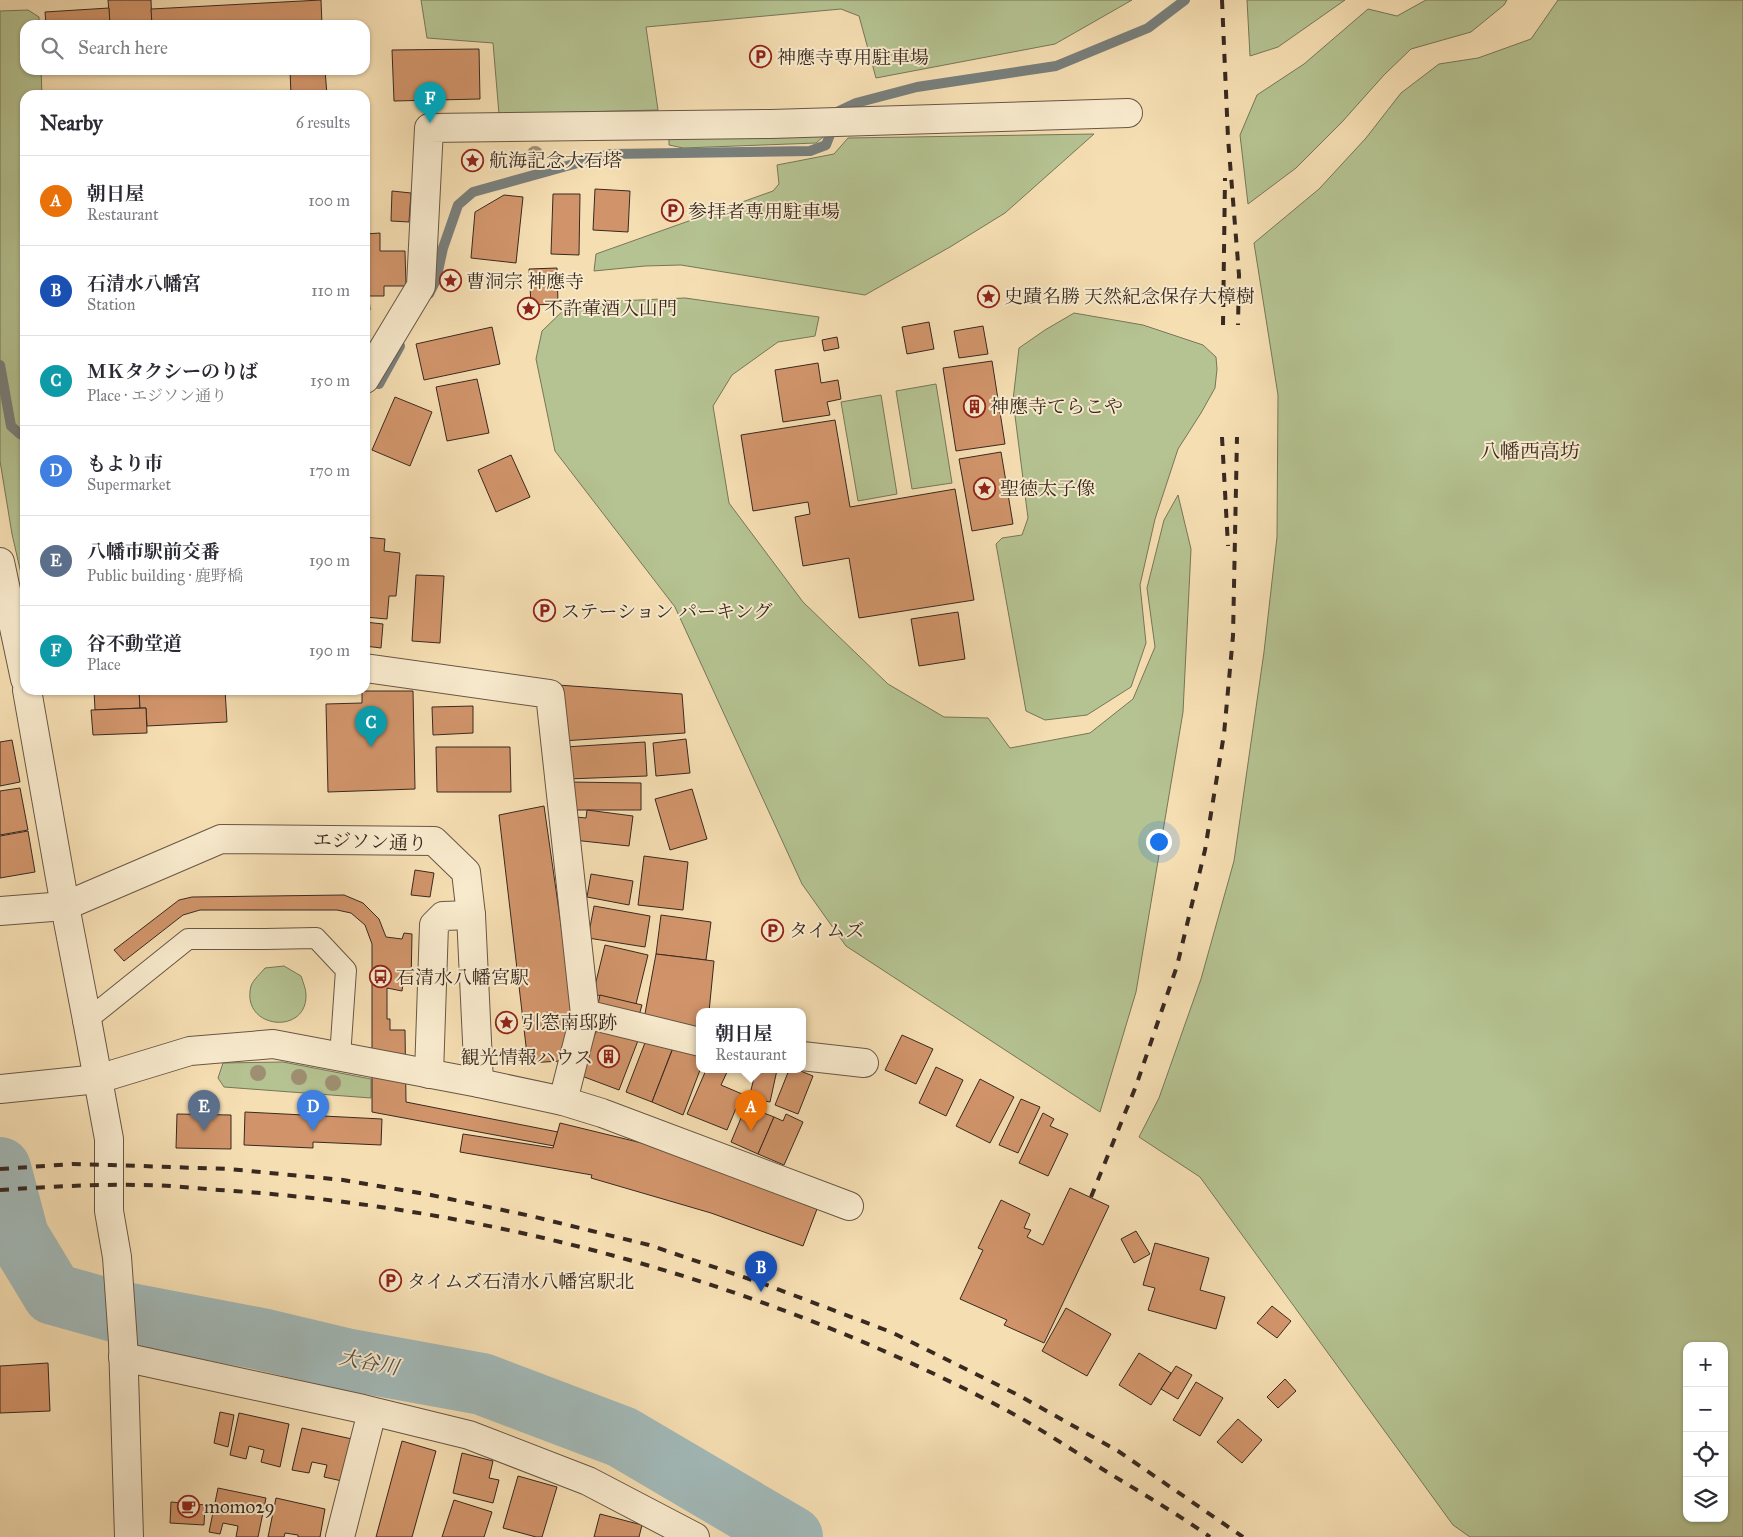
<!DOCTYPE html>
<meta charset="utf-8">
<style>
:root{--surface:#fff;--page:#f7f7f7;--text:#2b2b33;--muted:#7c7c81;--line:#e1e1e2;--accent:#8f2418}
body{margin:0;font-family:"IM FELL Great Primer","Noto Serif JP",serif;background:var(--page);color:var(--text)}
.controls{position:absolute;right:15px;bottom:15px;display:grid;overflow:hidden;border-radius:10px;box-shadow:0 1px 4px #0004}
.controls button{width:45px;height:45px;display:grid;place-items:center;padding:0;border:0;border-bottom:1px solid var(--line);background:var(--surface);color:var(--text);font:25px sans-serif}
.you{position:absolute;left:1158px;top:841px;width:18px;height:18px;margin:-12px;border:4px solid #fff;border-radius:50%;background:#1a73e8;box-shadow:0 0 0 8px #1a73e833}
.badge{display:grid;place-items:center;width:32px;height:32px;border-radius:50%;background:var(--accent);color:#fff;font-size:16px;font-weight:700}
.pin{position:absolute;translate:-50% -41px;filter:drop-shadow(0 1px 2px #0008)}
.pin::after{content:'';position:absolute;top:26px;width:18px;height:15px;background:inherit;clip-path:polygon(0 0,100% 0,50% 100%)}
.popup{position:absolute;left:696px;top:1008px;width:110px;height:65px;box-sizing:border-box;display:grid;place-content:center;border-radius:10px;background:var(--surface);filter:drop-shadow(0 1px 4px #0005);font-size:16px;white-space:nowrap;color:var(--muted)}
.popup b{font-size:19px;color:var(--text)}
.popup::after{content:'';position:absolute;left:50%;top:100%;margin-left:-10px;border:10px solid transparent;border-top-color:var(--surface)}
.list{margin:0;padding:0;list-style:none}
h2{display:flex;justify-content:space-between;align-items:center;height:65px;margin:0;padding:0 20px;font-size:21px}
h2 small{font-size:16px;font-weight:400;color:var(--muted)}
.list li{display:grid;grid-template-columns:32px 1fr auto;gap:15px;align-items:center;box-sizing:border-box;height:90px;padding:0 20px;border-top:1px solid var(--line)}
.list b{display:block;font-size:19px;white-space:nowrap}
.list p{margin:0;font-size:16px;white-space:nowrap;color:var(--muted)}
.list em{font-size:16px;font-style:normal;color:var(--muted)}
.icon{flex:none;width:28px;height:28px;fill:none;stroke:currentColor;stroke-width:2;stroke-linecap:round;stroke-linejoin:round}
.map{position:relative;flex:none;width:1743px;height:1537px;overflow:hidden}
.search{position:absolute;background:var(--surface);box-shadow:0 1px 4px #0004;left:20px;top:20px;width:350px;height:55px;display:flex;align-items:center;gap:12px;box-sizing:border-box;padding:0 18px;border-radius:15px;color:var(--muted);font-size:19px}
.panel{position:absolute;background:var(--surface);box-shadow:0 1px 4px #0004;left:20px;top:90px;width:350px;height:605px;border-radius:15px}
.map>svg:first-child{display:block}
.green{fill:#b5c291;stroke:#777659;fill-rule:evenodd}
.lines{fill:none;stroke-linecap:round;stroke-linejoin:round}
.stream{stroke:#787f7c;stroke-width:10}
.river{stroke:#a2b9b8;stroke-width:62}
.building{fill:#d1946a;stroke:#392921}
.service-casing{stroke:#685645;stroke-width:22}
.minor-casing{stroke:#685645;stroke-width:30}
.tertiary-casing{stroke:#685645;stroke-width:30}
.service{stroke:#f8eacd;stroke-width:20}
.minor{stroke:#f8eacd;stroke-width:28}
.tertiary{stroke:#f8eacd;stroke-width:28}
.rail{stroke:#392921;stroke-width:4;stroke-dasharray:9 9;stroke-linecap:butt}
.tree{fill:#9f8f72}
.labels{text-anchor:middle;stroke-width:4;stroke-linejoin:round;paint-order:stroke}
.poi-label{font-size:19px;fill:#392921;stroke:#f8eacd;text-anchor:start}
.street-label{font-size:19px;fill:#392921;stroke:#f8eacd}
.neighbourhood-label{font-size:20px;fill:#392921;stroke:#f8eacd}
.water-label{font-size:20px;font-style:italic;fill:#534d47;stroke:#f8eacd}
</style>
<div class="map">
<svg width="1743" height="1537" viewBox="0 0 1743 1537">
<rect width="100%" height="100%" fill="#f5deb2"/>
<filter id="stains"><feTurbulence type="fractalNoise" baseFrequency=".004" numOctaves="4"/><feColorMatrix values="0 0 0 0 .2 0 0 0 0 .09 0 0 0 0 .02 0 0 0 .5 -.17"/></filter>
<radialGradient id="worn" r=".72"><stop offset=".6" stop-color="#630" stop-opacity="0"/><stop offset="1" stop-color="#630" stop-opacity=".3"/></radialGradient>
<!-- green -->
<g class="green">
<polygon points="421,0 1132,0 1055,44 876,78 859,16 841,9 646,27 658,110 499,114 493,43 427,38"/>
<polygon points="1247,0 1345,0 1278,47 1250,56"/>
<polygon points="1426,0 1507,0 1504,5 1471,32 1411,49 1384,75 1342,122 1296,168 1248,204 1240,135 1257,95 1304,64 1368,9 1397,16"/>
<path d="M1558,0H1743V1537H1470L1453,1525L1200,1177L1139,1137L1159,1098L1201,979L1234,861L1264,652L1277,537L1278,395L1254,243L1319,189L1366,138L1401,93L1439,64L1478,58L1531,39ZM1687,1346H1724V1518H1687Z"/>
<polygon points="28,10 39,17 39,25 25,25 25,70 41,70 42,95 25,95 25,591 12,534 0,461 0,11"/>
<polygon points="823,129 823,137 816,143 683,148 669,145 669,136"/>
<polygon points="1094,134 1005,213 950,247 865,295 681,265 645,266 594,271 596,254 773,191 779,184 777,165 834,154 848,138"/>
<polygon points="685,298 819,317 815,336 778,342 732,375 713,406 729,503 803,602 888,684 944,717 988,718 1010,748 1090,733 1133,699 1155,647 1147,588 1164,520 1178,495 1191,549 1183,712 1136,992 1100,1112 846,946 802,884 675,607 555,451 536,359 542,331 571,303"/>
<polygon points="1074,313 1143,325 1203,345 1216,357 1217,369 1215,388 1201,413 1178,449 1155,519 1140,585 1146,643 1131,687 1087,715 1045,720 1026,711 996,544 1002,538 1022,535 1028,518 1013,400 1019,348 1045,330"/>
<polygon points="936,384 952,483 912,489 896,391"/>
<polygon points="881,395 897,494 858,501 841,402"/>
<path d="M284,966L301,976C303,982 306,989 306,995C307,1036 240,1029 251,986C253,980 261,973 265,968Z"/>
<polygon points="283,1062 371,1079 371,1098 224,1087 218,1078 223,1063"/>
</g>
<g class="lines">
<!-- stream -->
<g class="stream">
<polyline points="429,294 436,280 443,248 458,205 473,192 610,154 810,151 826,145 839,111 856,103 917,87 1056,66 1148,28 1185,0"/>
<polyline points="0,365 11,426 20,434 25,436"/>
<polyline points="379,384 400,346"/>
</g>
<!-- river -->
<polyline class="river" points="0,1168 18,1236 53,1294 114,1311 261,1339 345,1359 482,1384 622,1437 792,1537"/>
</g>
<!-- building -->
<g class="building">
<polygon points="108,0 151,0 152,25 110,25"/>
<polygon points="321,0 322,25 152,25 151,9"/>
<polygon points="109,8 110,25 46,25 45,12"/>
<polygon points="479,49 480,99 394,101 392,50"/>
<polygon points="290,70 325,70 327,95 291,95"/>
<polygon points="595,189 630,191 628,232 593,230"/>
<polygon points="392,191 411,193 409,222 391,221"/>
<polygon points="553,194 580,194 579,255 551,254"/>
<polygon points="504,195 523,197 516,263 471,258 475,212"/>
<polygon points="380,233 380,251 405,251 406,286 384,286 384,296 369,296 370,310 365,310 365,234"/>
<polygon points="557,268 558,304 531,305 529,269"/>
<polygon points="929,322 934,349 907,354 902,327"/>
<polygon points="983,326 988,354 959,358 954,331"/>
<polygon points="492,327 500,364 424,380 416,344"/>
<polygon points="837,337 839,348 824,351 822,340"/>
<polygon points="992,361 1005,444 956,451 943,368"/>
<polygon points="818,363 821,383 838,380 841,399 827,402 830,415 783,422 775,370"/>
<polygon points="477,379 489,433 447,441 436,387"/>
<polygon points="395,397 432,412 410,466 372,450"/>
<polygon points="835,420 850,507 955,489 974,600 859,618 849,558 803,566 795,517 810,514 808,502 753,511 741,435"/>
<polygon points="1001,452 1013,524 972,531 959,459"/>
<polygon points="511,455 530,497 496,512 478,470"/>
<polygon points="365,537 385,539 384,551 400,553 396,596 389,596 387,619 365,617"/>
<polygon points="416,575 444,576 440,643 412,641"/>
<polygon points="958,612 965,659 919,666 911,619"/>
<polygon points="365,622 383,624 381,648 365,646"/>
<polygon points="558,685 682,694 685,733 562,741"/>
<polygon points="94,690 139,690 140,708 95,710"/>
<polygon points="139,690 225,690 227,722 147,726 146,708 140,708"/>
<polygon points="362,691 413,691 415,789 328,792 326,704 362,703"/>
<polygon points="473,706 473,733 433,735 432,707"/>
<polygon points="146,708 147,733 93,735 91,710"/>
<polygon points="686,739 690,773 656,776 653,743"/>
<polygon points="12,740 20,782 0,786 0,742"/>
<polygon points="645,742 647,776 567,779 565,747"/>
<polygon points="436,747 510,747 511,792 437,792"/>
<polygon points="568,782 641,783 641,810 568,810"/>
<polygon points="20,788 28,830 0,835 0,791"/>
<polygon points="692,789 707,839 670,850 655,799"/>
<polygon points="544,806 573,1009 561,1061 528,1063 499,815"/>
<polygon points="587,810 633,816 629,846 573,840 576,817 586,818"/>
<polygon points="28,831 35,872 0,878 0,836"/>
<polygon points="644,856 688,862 683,910 638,905"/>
<polygon points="415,870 434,873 430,897 411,895"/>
<polygon points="591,874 633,881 629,905 587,897"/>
<polygon points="344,895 363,903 379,919 386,937 402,939 404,933 412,934 411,985 403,984 402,991 387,988 387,1019 390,1019 390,1030 405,1030 406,1102 558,1132 554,1146 372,1112 372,944 365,925 351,913 337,910 200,910 183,915 124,961 114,950 179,900 192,897"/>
<polygon points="594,906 650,916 645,947 588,938"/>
<polygon points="661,915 711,922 706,960 656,954"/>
<polygon points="605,945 648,955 636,1004 593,994"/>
<polygon points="656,954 714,961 709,1012 700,1012 700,1033 644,1019"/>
<polygon points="600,995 642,1005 638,1019 597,1009"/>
<polygon points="597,1029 639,1038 619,1090 579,1075"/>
<polygon points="648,1035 672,1050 652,1102 626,1092"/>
<polygon points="902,1035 933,1049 916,1084 885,1070"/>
<polygon points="675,1043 700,1053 700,1070 683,1115 652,1102"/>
<polygon points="936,1067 963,1080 946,1116 919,1103"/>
<polygon points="706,1070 728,1070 721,1085 742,1094 727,1130 687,1114"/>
<polygon points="756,1070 777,1070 770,1102 749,1098"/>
<polygon points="789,1070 798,1070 813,1076 798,1114 775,1105"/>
<polygon points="980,1079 1014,1097 990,1143 956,1126"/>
<polygon points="1021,1099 1040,1107 1018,1153 999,1145"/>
<polygon points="746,1106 774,1117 758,1154 731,1142"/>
<polygon points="245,1112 382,1119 381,1145 313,1142 313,1148 244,1145"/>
<polygon points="1043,1113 1054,1119 1050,1126 1068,1134 1048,1176 1019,1163"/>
<polygon points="177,1114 231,1115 231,1149 176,1148"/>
<polygon points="786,1114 803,1122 784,1165 758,1154 774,1117 783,1121"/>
<polygon points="560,1123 646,1144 817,1209 803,1246 711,1213 591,1178 592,1175 460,1152 463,1134 553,1148"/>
<polygon points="1070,1188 1109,1206 1044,1343 1004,1325 1007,1320 960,1299 983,1250 978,1248 1001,1200 1030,1214 1024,1228 1031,1230 1027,1237 1043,1245"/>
<polygon points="1136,1231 1150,1254 1134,1263 1121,1239"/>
<polygon points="1155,1243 1209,1258 1200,1290 1225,1297 1216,1329 1148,1310 1155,1288 1143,1285"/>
<polygon points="1272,1306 1291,1321 1277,1338 1257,1323"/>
<polygon points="1066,1308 1111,1334 1087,1376 1042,1351"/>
<polygon points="1139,1353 1171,1373 1151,1405 1119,1385"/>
<polygon points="48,1363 50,1411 0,1413 0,1366"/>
<polygon points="1176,1366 1192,1375 1178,1399 1161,1389"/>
<polygon points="1285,1379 1296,1391 1278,1408 1267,1397"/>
<polygon points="1196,1382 1223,1398 1200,1436 1173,1420"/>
<polygon points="220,1412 234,1415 228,1447 214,1443"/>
<polygon points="239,1413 289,1424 280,1467 261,1462 264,1450 249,1446 246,1459 230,1455"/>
<polygon points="1238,1419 1262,1440 1242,1463 1217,1442"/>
<polygon points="302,1428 352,1439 342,1481 324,1477 327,1465 312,1462 309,1473 292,1470"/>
<polygon points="402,1441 436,1451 412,1537 376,1537"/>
<polygon points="462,1453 493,1461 489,1478 499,1480 493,1503 453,1493"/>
<polygon points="518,1476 557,1487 542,1537 536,1537 503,1528"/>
<polygon points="218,1488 266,1498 258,1537 236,1537 238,1526 223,1523 220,1534 209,1532"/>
<polygon points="276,1498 325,1509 320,1537 298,1537 298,1535 285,1533 284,1537 268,1537"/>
<polygon points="454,1500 492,1512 484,1537 442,1537"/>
<polygon points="171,1502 205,1505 204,1525 170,1523"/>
<polygon points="600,1514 642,1525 639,1537 594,1537"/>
</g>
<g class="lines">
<defs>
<polyline id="service" points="87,1020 188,939 265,939 316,938 346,970 340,1057"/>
<g id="minor">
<polyline points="365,379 421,286 429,128 771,124 1128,113"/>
<polyline points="0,562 25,679"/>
<polyline points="365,668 550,694 585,1014 563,1101"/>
<polyline points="27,690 65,906 87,1020"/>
<polyline points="0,911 65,906"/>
<polyline points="585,1014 700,1042"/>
<polyline points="802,1056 864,1063"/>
<polyline points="429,1074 434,925 443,916 471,915"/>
<polyline points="98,1079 190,1051 273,1044 479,1083 563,1101 602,1113 849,1206"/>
<polyline points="123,1357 363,1409 469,1435 588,1481 695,1537"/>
<polyline points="340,1537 372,1412"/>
</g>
<g id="tertiary">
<polyline points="65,906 221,839 434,841 466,872 471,915 479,1083"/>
<polyline points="87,1020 109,1139 109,1211 117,1257 123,1342 129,1537"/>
<polyline points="0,1089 98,1079"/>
</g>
</defs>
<!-- service casing -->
<use href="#service" class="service-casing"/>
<!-- minor casing -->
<use href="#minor" class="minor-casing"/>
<!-- tertiary casing -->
<use href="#tertiary" class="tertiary-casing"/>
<!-- service -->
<use href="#service" class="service"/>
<!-- minor -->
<use href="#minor" class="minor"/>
<!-- tertiary -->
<use href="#tertiary" class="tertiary"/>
<!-- rail -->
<g class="rail">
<polyline points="1222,0 1228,138 1239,275 1238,325"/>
<polyline points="1223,325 1225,178"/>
<polyline points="1222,437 1228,546"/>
<polyline points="0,1169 73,1164 111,1165 229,1169 343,1180 431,1195 531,1216 649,1245 764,1284 891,1332 1020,1396 1118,1451 1243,1537"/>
<path d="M0,1190C47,1187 94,1184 142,1185C167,1185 193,1188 219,1190C491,1207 767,1283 1008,1411C1043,1430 1078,1454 1112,1475C1145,1495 1179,1515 1210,1537"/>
<polyline points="1091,1197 1136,1086 1177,966 1205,850 1224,734 1233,636 1237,437"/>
</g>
</g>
<!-- trees -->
<g class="tree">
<circle cx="535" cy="154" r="8"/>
<circle cx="258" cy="1073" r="8"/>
<circle cx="299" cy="1077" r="8"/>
<circle cx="333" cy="1083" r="8"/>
</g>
<!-- icons -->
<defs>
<symbol id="parking-ring" viewBox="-11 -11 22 22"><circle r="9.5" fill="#f8eacd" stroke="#8f2418" stroke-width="1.5"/><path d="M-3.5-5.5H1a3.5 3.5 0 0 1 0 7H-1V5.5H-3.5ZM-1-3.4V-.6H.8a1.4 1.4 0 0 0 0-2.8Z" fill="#8f2418"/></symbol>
<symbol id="sight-ring" viewBox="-11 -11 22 22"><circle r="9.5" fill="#f8eacd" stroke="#8f2418" stroke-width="1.5"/><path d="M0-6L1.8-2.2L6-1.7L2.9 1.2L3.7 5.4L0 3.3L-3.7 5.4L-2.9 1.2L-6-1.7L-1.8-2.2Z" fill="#8f2418"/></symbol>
<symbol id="building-ring" viewBox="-11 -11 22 22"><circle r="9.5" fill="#f8eacd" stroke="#8f2418" stroke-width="1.5"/><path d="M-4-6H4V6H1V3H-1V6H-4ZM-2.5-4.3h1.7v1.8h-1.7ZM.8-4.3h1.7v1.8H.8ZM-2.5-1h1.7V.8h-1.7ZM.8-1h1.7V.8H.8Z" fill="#8f2418"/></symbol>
<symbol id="bus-ring" viewBox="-11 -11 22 22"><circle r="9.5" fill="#f8eacd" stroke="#8f2418" stroke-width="1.5"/><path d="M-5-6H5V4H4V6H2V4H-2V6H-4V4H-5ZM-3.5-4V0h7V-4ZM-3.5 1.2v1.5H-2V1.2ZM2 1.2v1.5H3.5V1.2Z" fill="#8f2418"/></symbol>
<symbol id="cafe-ring" viewBox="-11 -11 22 22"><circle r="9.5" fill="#f8eacd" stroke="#8f2418" stroke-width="1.5"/><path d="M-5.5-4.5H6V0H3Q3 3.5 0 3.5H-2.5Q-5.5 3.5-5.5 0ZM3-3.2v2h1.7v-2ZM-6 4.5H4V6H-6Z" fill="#8f2418"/></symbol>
</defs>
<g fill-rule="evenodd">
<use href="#parking-ring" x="748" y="44" width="25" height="25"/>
<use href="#sight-ring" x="460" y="148" width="25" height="25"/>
<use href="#parking-ring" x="660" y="198" width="25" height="25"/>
<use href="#sight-ring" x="438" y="268" width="25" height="25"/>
<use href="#sight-ring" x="976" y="284" width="25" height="25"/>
<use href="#sight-ring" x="516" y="296" width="25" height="25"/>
<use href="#building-ring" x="962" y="394" width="25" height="25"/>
<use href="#sight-ring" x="972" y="476" width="25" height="25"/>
<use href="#parking-ring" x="532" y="598" width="25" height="25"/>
<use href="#parking-ring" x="760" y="918" width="25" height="25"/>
<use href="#bus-ring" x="368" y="964" width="25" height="25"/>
<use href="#sight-ring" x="494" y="1010" width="25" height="25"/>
<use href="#building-ring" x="596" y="1044" width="25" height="25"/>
<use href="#parking-ring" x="378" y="1268" width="25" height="25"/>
<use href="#cafe-ring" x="176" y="1494" width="25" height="25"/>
</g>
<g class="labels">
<!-- poi labels -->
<g class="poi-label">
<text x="777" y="64">神應寺専用駐車場</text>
<text x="489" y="167">航海記念大石塔</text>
<text x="688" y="218">参拝者専用駐車場</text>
<text x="466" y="288">曹洞宗 神應寺</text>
<text x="1004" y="303">史蹟名勝 天然紀念保存大樟樹</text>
<text x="544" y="315">不許葷酒入山門</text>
<text x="990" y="413">神應寺てらこや</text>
<text x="1000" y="495">聖徳太子像</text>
<text x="561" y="618">ステーション パーキング</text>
<text x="789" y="937">タイムズ</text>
<text x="396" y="984">石清水八幡宮駅</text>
<text x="522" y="1029">引窓南邸跡</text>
<text x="593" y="1064" text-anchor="end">観光情報ハウス</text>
<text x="407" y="1288">タイムズ石清水八幡宮駅北</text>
<text x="204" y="1513">momo29</text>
</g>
<!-- street labels -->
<g class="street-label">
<text transform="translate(370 841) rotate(2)" y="7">エジソン通り</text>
</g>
<!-- neighbourhood labels -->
<g class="neighbourhood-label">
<text x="1530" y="458">八幡西高坊</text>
</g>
<!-- water labels -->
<g class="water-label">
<text transform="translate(369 1362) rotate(11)" y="7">大谷川</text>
</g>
</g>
<rect width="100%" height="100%" filter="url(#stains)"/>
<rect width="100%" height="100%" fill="url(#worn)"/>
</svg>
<div class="controls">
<button>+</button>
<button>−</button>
<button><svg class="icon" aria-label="locate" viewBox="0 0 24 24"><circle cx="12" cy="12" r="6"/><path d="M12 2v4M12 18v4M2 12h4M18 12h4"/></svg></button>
<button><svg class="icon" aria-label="layers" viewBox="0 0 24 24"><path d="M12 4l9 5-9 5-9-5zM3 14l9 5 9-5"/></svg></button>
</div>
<div class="you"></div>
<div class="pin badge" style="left:751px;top:1131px;background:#e8710a">A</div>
<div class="popup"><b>朝日屋</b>Restaurant</div>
<div class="pin badge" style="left:761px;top:1292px;background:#1a4fb4">B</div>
<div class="pin badge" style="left:371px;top:747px;background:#0f9aa8">C</div>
<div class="pin badge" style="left:313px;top:1131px;background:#3f7fe0">D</div>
<div class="pin badge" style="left:204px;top:1131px;background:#5c6f8a">E</div>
<div class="pin badge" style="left:430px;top:123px;background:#0f9aa8">F</div>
<div class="search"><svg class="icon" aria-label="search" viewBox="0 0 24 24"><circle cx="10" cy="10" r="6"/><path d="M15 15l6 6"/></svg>Search here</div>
<section class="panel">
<h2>Nearby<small>6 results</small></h2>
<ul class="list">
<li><span class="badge" style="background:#e8710a">A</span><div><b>朝日屋</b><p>Restaurant</p></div><em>100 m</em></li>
<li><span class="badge" style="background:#1a4fb4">B</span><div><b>石清水八幡宮</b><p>Station</p></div><em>110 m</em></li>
<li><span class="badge" style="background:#0f9aa8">C</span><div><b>ＭＫタクシーのりば</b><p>Place · エジソン通り</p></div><em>150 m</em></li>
<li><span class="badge" style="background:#3f7fe0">D</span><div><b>もより市</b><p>Supermarket</p></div><em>170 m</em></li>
<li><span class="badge" style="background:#5c6f8a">E</span><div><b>八幡市駅前交番</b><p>Public building · 鹿野橋</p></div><em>190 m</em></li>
<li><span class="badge" style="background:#0f9aa8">F</span><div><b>谷不動堂道</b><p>Place</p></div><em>190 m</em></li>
</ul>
</section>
</div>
